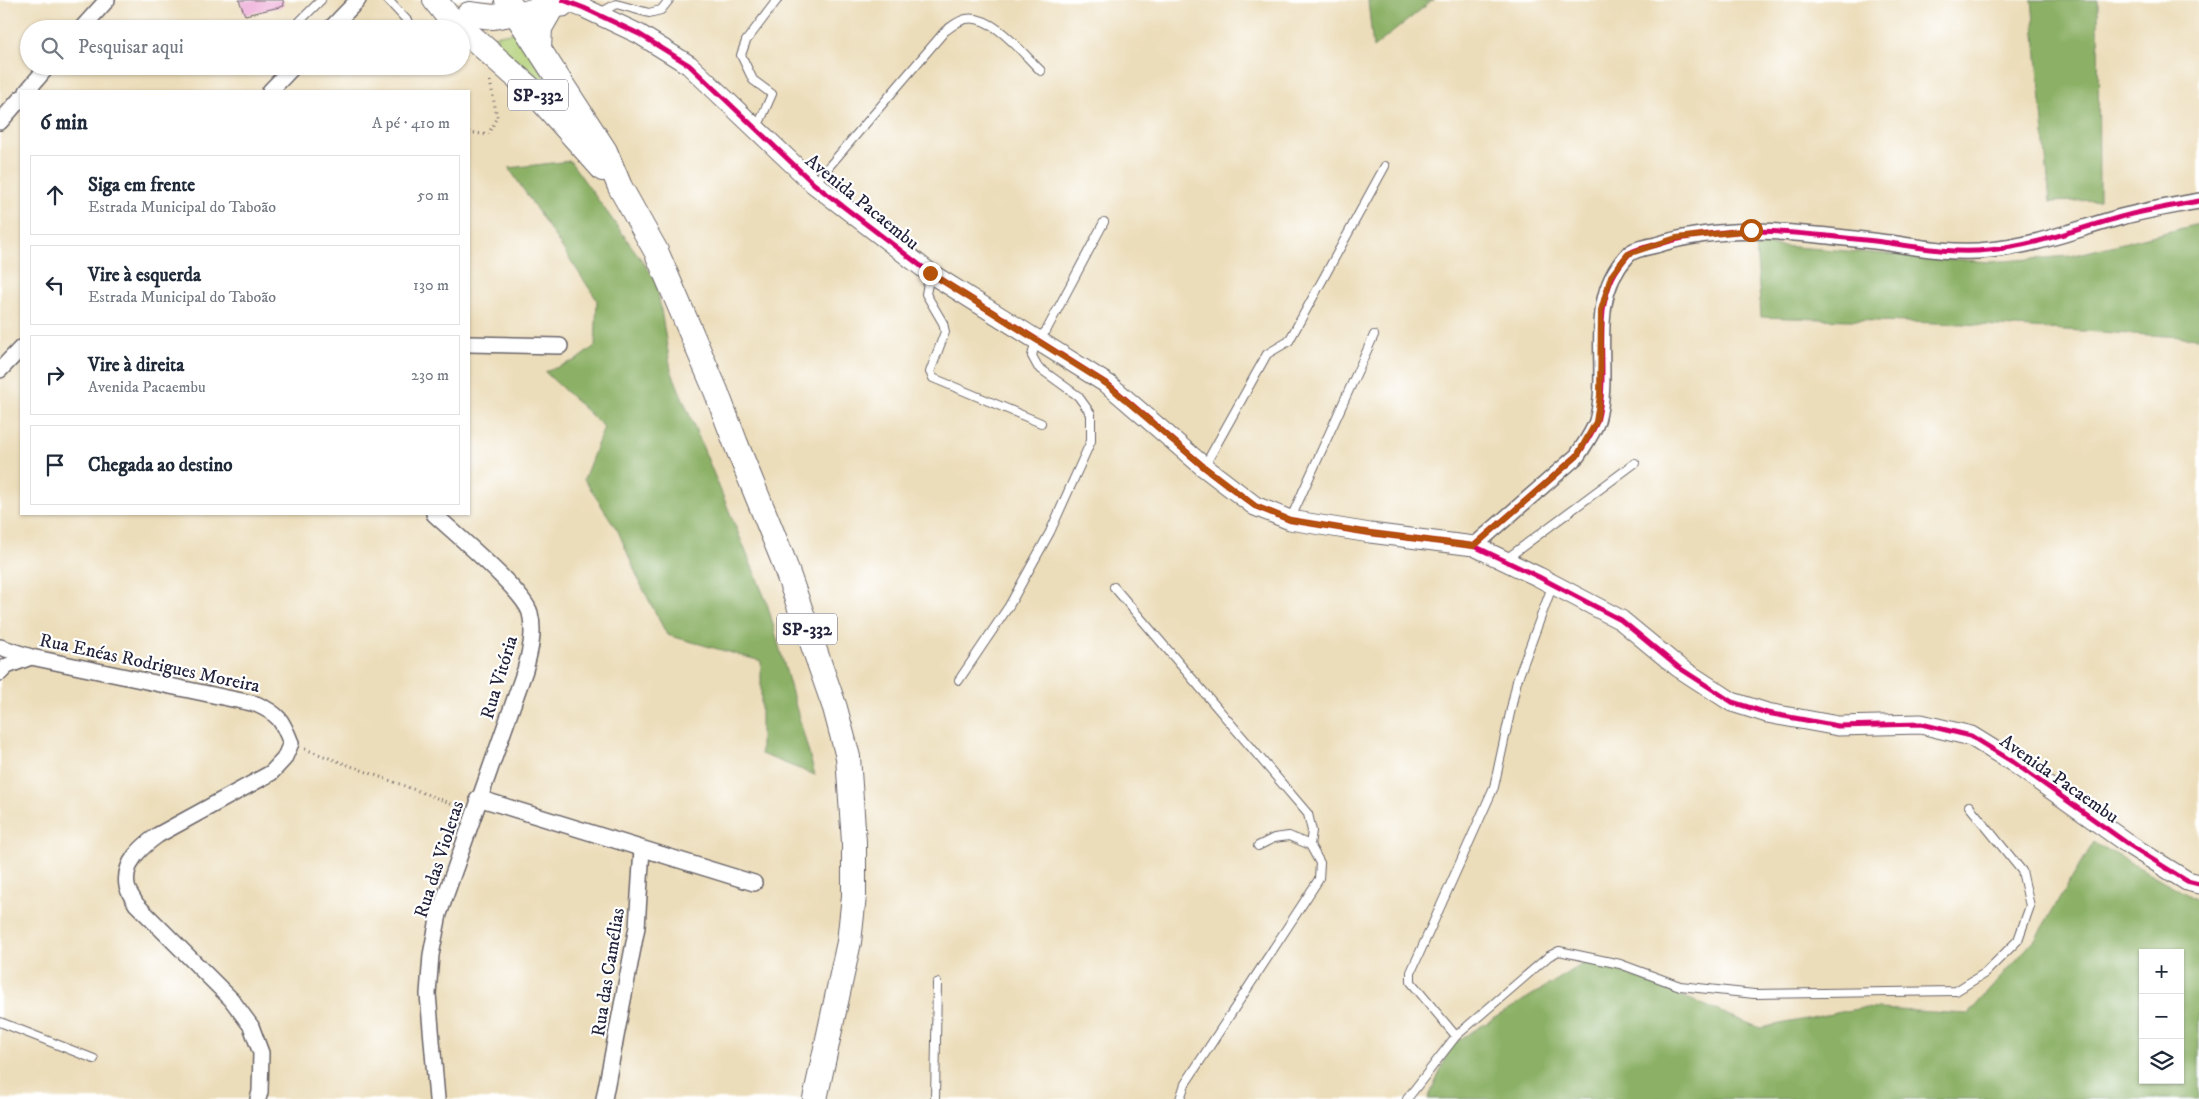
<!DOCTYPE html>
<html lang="pt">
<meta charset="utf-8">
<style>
:root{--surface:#fff;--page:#f6f6f7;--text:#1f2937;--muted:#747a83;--line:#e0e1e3}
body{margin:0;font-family:"IM FELL DW Pica",serif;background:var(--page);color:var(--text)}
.controls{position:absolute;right:15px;bottom:15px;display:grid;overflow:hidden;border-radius:0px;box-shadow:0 1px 4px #0004}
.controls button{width:45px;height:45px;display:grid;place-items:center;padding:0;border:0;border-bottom:1px solid var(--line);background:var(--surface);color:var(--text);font:25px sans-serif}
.stop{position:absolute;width:15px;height:15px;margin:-11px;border:4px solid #b45309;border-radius:50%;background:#fff}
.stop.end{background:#b45309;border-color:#fff;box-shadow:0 1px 5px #0008}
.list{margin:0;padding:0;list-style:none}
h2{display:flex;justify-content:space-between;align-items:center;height:65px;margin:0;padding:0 20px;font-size:21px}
h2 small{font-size:16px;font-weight:400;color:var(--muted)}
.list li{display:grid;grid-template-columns:32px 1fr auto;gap:15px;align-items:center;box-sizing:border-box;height:80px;margin:0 10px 10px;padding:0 10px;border:1px solid var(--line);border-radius:0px}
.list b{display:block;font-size:19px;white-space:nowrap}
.list p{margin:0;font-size:16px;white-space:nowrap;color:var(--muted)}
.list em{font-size:16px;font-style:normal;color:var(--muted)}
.icon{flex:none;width:28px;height:28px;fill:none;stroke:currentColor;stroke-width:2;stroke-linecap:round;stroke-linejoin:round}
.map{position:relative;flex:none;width:2199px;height:1099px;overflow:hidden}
.search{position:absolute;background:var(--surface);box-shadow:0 1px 4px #0004;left:20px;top:20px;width:450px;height:55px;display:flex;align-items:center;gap:12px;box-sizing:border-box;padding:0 18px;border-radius:28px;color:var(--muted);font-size:19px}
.panel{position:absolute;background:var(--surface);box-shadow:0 1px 4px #0004;left:20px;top:90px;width:450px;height:425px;border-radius:0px}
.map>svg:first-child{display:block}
.green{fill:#b0ce75;stroke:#697858}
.forest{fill:#8cb166;stroke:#576a50;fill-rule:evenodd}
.building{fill:#eba1d2}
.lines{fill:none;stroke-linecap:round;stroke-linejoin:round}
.service-casing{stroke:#696367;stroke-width:10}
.minor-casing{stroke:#696367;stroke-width:18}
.tertiary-casing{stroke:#696367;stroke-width:21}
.primary-casing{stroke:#696367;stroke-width:26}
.path{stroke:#696367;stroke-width:3;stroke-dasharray:1 4;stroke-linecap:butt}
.service{stroke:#fff;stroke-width:8}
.minor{stroke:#fff;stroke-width:15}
.tertiary{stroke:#fff;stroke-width:19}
.primary{stroke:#fff;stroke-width:24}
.cycleway-casing{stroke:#fff;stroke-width:8}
.cycleway{stroke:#d6006c;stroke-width:5}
.route{stroke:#b45309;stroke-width:6}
.labels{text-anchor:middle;stroke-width:4.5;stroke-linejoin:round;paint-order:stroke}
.shield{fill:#fff;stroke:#646476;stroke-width:1}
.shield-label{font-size:18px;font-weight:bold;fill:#22223b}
.street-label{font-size:19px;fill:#22223b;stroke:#fff}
</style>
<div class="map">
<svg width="2199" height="1099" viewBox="0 0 2199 1099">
<rect width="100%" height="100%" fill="#fff"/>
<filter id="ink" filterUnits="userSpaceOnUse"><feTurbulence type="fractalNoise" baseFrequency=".02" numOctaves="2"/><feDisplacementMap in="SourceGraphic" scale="10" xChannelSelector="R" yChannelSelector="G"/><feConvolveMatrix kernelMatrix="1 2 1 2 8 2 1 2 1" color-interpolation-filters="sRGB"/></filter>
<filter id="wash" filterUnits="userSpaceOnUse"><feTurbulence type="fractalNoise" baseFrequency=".0096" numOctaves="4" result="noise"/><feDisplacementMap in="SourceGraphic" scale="20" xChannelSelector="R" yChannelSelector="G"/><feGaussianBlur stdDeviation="1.12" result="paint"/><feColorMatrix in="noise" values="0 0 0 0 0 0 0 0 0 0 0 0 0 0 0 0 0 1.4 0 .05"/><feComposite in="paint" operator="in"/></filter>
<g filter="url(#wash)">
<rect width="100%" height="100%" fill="#ecddba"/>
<!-- green -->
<polygon class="green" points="517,32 567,112 487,37"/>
<!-- forest -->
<g class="forest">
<polygon points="1368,0 1433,0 1373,48"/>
<polygon points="2032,0 2098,0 2099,200 2050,202"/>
<polygon points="570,161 656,280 671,370 767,603 815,775 761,754 761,661 667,635 641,585 618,531 584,479 604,427 545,372 576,360 595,346 597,300 509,168"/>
<polygon points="2199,224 2199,338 1965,324 1761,317 1756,244 1990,262 2071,256"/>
<path d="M2094,842L2199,901V1099H1428L1452,1044L1591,959L1760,1028L1862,1008L1968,1014L2035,939ZM2143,953H2180V1080H2143Z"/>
</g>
<g id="blocks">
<!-- building -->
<polygon class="building" points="239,0 283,0 284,6 245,15"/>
</g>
</g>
<g filter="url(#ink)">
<use href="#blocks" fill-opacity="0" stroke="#696367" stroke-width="1"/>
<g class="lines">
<defs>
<g id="service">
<polyline points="388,0 415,29"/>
<polyline points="600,13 616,4 649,13 661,10 669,0"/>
<polyline points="292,29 321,0"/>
<polyline points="252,67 253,66"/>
<polyline points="755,127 761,119 772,94 753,80 741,55 746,41 777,0"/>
<path d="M814,184L945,31C951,27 959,20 966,19C993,14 1023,54 1041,71"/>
<polyline points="930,273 926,294 943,323 945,332 930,372 933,378 1041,423"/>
<polyline points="1204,467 1267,354 1289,341 1385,166"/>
<polyline points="1290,520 1374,335"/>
<polyline points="1506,559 1635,463"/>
<polyline points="1114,587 1308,814 1312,831 1310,845"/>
<polyline points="959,680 1009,606 1050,532 1091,441 1091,414 1078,396 1038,367 1032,356 1036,340 1046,331 1104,222"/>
<polyline points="0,1022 94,1059"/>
<polyline points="1456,1036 1411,982 1411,972 1494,787 1517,681 1553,584"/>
<polyline points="935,1099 937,983"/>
<polyline points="1180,1099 1185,1084 1319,879 1320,863 1310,845 1289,836 1274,838 1258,846"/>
<polyline points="1407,1099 1456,1036 1549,956 1559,951 1620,964 1680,986 1754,994 1956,991 1985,973 2018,940 2030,906 2022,871 1969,806"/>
</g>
<g id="minor">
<polyline points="81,29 107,0"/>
<polyline points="330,29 358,0"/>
<polyline points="27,91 48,66"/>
<polyline points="270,91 294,66"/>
<polyline points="0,122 21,98"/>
<polyline points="469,344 560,346"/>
<polyline points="0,370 21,348"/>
<path d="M434,514C454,533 524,591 530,613C535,632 530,652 525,670L439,914L431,955L428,994L437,1099"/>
<path d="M1474,546L1577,456C1584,445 1593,433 1597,421C1612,366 1584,303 1627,256C1632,249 1648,247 1656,245C1733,221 1812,234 1890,243C1922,248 1956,254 1989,250C2035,246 2077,229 2121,217C2146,210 2173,206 2199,201"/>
<path d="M0,647L31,657L256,704C279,714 282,720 291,743L284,759L271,773L158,835C141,847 123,863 127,886C128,892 133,898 136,904L231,999L251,1026L261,1053L260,1092L258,1099"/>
<polyline points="0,673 7,666 31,657"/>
<polyline points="478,798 754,883"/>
<polyline points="604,1099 637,927 642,849"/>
</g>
<g id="tertiary">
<polyline points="563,0 584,8 639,34 689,65 814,184 930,273 1109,385 1204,467 1255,506 1290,520 1370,533 1474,546 1539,577 1621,620 1678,667 1732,702 1767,713 1838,726 1921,724 1971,736 2013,762 2131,846 2187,881 2199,884"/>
<polyline points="516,13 534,8 563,7"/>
</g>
<g id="primary">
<polyline points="435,0 446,14 535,93 603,169"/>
<polyline points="507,0 605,151 620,187 656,251 716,391 736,444 782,557 835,708 848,757 854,842 854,896 849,942 815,1099"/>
<polyline points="469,14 493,17 516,13"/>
<polyline points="539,49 540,28 552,7"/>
</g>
</defs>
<!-- service casing -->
<use href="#service" class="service-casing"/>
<!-- minor casing -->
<use href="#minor" class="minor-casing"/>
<!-- tertiary casing -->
<use href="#tertiary" class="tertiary-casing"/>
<!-- primary casing -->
<use href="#primary" class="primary-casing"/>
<!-- path -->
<g class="path">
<polyline points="469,132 488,135 497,117 490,81"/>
<polyline points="305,749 461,807"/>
</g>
<!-- service -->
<use href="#service" class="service"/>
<!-- minor -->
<use href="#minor" class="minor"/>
<!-- tertiary -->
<use href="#tertiary" class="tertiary"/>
<!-- primary -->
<use href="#primary" class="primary"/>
<defs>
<g id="cycleway">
<polyline points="563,0 584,8 639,34 689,65 814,184 930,273 1109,385 1204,467 1255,506 1290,520 1370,533 1474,546 1539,577 1621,620 1678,667 1732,702 1767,713 1838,726 1921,724 1971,736 2013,762 2131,846 2187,881 2199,884"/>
<path d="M1474,546L1577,456C1584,445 1593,433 1597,421C1612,366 1584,303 1627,256C1632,249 1648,247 1656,245C1733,221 1812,234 1890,243C1922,248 1956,254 1989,250C2035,246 2077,229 2121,217C2146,210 2173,206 2199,201"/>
</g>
</defs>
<!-- cycleway casing -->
<use href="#cycleway" class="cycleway-casing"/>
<!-- cycleway -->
<use href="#cycleway" class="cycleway"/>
</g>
</g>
<g class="lines" filter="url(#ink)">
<!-- route -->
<polyline class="route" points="930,273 1108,385 1204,467 1255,506 1290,520 1370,533 1474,546 1577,456 1596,422 1600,396 1601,310 1611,276 1628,254 1676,238 1751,230"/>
</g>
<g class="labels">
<!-- shield labels -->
<g class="shield">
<rect x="508" y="79.5" width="60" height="31" rx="4"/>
<rect x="777" y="613.5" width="60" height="31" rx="4"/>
</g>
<g class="shield-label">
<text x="538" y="101">SP-332</text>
<text x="807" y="635">SP-332</text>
</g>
<!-- street labels -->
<g class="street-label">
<text transform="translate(863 201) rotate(39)" y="7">Avenida Pacaembu</text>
<text transform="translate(150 662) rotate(12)" y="7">Rua Enéas Rodrigues Moreira</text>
<text transform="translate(498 677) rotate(-73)" y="7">Rua Vitória</text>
<text transform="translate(2060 778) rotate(35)" y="7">Avenida Pacaembu</text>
<text transform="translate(438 859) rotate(-72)" y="7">Rua das Violetas</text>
<text transform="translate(607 972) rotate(-81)" y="7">Rua das Camélias</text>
</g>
</g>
</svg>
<div class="controls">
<button>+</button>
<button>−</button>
<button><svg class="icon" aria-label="layers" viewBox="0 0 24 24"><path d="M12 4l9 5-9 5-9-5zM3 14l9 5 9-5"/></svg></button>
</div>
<div class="stop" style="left:1751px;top:230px"></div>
<div class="stop end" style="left:930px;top:273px"></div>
<div class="search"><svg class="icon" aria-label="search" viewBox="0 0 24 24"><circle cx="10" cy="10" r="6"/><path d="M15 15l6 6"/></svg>Pesquisar aqui</div>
<section class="panel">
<h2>6 min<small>A pé · 410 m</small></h2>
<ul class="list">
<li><svg class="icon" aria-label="ahead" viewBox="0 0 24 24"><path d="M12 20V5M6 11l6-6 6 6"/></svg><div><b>Siga em frente</b><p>Estrada Municipal do Taboão</p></div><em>50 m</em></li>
<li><svg class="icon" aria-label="left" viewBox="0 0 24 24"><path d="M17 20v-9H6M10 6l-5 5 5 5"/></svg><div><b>Vire à esquerda</b><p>Estrada Municipal do Taboão</p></div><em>130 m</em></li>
<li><svg class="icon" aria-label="right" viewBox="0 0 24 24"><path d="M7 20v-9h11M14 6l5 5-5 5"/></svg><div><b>Vire à direita</b><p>Avenida Pacaembu</p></div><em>230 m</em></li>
<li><svg class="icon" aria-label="arrive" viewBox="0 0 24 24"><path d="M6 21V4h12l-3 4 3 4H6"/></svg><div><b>Chegada ao destino</b></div></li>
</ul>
</section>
</div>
